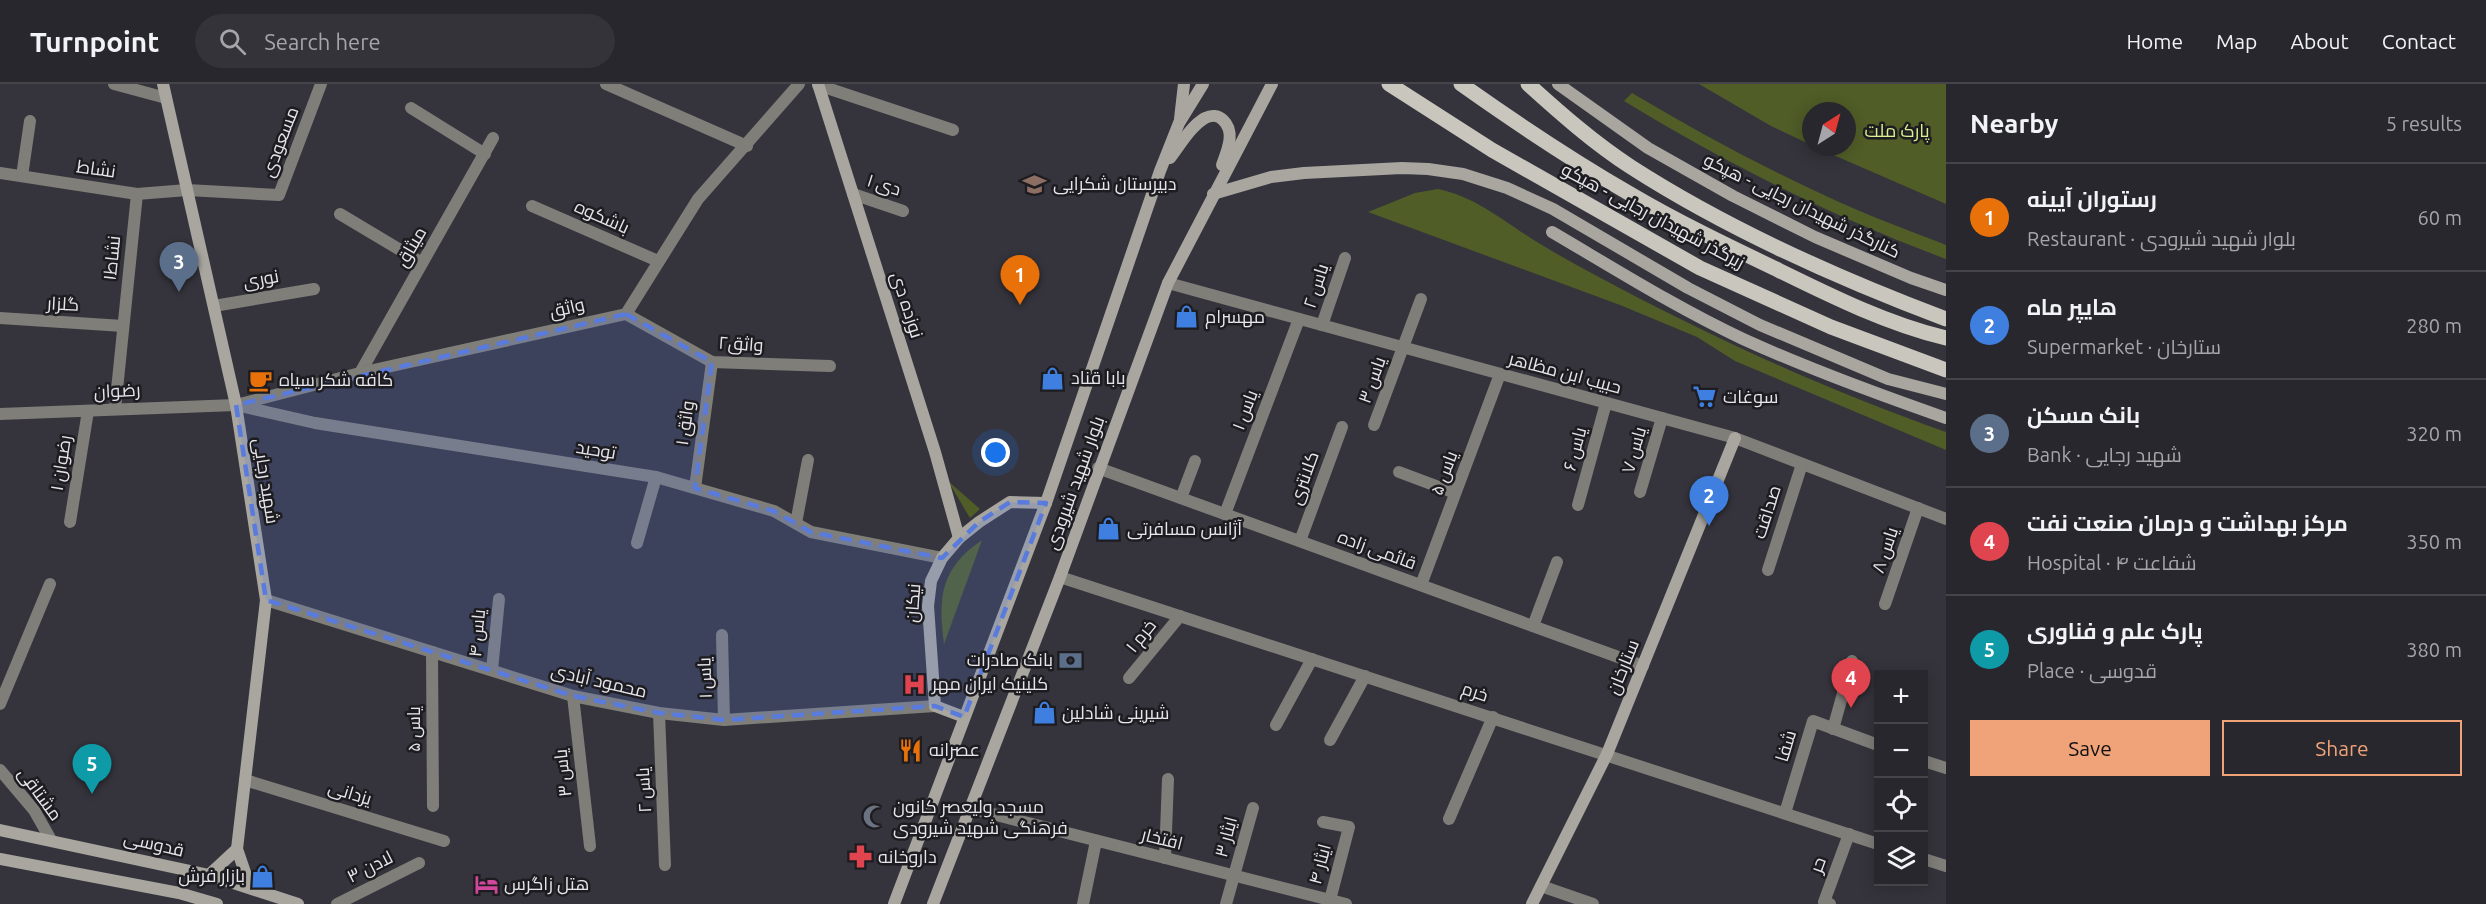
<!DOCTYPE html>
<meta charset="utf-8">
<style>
:root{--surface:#28272d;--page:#343339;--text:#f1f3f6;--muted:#a5a5aa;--line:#444449;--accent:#f0a279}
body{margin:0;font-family:Ubuntu,Cairo,sans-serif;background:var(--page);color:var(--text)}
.controls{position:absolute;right:18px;bottom:18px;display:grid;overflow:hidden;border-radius:0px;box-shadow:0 3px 15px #0003}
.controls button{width:54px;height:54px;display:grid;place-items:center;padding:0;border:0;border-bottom:2px solid var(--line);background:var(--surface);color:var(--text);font:30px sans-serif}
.compass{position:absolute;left:1802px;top:18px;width:54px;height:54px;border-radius:50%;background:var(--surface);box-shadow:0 3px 15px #0003;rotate:36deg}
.you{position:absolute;left:996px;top:369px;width:21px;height:21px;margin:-15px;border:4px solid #fff;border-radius:50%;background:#1a73e8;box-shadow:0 0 0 9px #1a73e833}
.badge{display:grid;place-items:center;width:39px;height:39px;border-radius:50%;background:var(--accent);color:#fff;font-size:20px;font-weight:700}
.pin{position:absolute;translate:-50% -50px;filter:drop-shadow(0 2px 3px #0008)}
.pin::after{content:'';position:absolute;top:32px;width:21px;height:18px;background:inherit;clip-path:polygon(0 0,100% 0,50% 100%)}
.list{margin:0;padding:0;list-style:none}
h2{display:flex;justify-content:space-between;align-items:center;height:78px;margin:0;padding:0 24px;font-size:26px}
h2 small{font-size:20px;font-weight:400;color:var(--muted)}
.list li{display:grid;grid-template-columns:39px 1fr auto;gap:18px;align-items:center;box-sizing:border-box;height:108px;padding:0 24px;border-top:2px solid var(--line)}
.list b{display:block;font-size:22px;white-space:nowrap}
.list p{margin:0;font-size:20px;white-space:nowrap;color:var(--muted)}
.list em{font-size:20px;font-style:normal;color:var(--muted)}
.actions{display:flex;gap:12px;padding:18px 24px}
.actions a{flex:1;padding:14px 0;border:2px solid var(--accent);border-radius:0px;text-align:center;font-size:21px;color:var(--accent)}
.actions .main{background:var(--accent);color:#111}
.icon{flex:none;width:33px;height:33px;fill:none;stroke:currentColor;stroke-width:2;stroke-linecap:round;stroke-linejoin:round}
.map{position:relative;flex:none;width:1946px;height:820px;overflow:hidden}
header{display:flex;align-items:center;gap:36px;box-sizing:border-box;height:84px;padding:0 30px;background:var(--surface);border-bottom:2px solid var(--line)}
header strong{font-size:28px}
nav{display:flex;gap:33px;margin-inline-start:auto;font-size:21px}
.search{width:420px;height:54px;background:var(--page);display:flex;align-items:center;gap:15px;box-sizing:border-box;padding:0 21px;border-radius:33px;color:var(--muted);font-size:22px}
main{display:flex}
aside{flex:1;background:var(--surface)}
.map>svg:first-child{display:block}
.green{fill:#505d27}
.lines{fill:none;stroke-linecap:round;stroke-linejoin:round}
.street{stroke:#7f7e79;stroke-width:12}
.secondary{stroke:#a8a69f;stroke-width:12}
.primary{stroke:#c8c6bd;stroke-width:15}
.marked{fill:#597bde;fill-opacity:0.2;stroke:#597bde;stroke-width:4.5;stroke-dasharray:12 8;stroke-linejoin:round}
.labels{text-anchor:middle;stroke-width:5;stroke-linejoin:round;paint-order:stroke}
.park-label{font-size:18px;fill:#d8f091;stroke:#1d1c20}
.street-label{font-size:18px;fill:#e6e5eb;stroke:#1d1c20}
.poi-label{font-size:18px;fill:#e6e5eb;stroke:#1d1c20;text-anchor:start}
</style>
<header>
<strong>Turnpoint</strong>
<div class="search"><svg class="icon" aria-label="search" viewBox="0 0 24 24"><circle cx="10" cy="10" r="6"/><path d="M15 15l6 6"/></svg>Search here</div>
<nav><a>Home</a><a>Map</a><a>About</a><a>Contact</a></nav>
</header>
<main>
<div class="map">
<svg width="1946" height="820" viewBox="0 0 1946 820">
<rect width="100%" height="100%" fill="#35343c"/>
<!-- green -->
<g class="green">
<polygon points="1699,0 1946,0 1946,120 1815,63 1847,63 1847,27 1811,27 1811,61 1771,42"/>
<path d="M1632,9C1699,49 1768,86 1839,118C1874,134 1911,147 1946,161V175C1833,133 1727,80 1624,17Z"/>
<path d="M1438,105C1472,112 1497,132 1526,151C1549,166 1573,179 1597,192C1709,252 1826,306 1946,348V366L1735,277L1697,253L1620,221L1368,128L1415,109Z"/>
<polygon points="948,397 980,425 970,434"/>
<path d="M982,456L944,560C938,513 940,485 982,456Z"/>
</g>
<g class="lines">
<!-- street -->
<g class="street">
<polyline points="114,0 166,14"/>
<polyline points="606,0 747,62"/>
<polyline points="818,1 953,46"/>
<polyline points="411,24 485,70"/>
<polyline points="0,89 137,110 187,106 279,111 321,0"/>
<polyline points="22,92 30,37"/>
<polyline points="853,110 903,127"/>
<polyline points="532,122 658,177"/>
<polyline points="340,130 422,179"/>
<polyline points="1168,199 1735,354 1946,435"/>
<polyline points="214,222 314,205"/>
<polyline points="626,230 712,278 830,282"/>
<polyline points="0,234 123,242"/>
<polyline points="1322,241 1345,174"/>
<polyline points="360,289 493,54"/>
<polyline points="236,321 315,339 656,393 774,427 811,448 942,474"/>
<polyline points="115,325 137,110"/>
<polyline points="0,330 236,321 360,289 626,230 698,115 799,0"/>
<polyline points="1374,341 1421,215"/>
<polyline points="1098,384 1643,582"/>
<polyline points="1399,388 1455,409"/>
<polyline points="695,404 712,278"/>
<polyline points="1640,408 1662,334"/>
<polyline points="1181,414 1195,377"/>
<polyline points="1578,421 1606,319"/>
<polyline points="1225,430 1299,235"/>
<polyline points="70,438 88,327"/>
<polyline points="796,439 808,376"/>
<polyline points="1300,457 1342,343"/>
<polyline points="637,459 656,393"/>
<polyline points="1768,486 1802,380"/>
<polyline points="1060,493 1878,760"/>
<polyline points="1421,501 1500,290"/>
<polyline points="266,516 573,612 659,629 724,636 935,622"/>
<polyline points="1885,520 1918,424"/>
<polyline points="1533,542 1557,478"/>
<polyline points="722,551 724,636"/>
<polyline points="432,568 433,722"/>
<polyline points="492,586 499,515"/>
<polyline points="1129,594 1180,532"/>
<polyline points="573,612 590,762"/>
<polyline points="0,620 50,500"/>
<polyline points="659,629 665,781"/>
<polyline points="1276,641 1312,575"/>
<polyline points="1833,645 1852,577"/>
<polyline points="1330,656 1365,592"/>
<polyline points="1924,677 1946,684"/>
<polyline points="0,686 34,726 51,756"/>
<polyline points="245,696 444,757"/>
<polyline points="969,724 1346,820"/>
<polyline points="1785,729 1813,637 1878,661"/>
<polyline points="1449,735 1493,633"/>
<polyline points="1323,738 1349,743 1330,816"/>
<polyline points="1165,774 1168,695"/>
<polyline points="1924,775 1946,782"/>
<polyline points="1541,802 1593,820"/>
<polyline points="337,820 419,779"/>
<polyline points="1083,820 1096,757"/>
<polyline points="1226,820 1253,724"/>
<polyline points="1830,820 1824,818 1849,750"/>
</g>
<!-- secondary -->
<g class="secondary">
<polyline points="163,0 236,321 266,516 237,765 250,803"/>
<polyline points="818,0 935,368 959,454"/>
<polyline points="1558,0 1648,64 1733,112 1815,153 1911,194 1946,206"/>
<polyline points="1180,35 1184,0"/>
<path d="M1170,74C1180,61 1191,42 1205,34C1211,31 1218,31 1223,36C1236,48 1227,67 1222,81"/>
<polyline points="1213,110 1271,93 1304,89 1402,84 1428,85 1463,90 1507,104 1553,125 1688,204 1760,241 1888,295 1946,310"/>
<path d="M1552,148C1615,185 1677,224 1743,255C1809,285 1877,310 1946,334"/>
<polyline points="964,633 935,622 928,522 931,497 942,474 959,454 979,438 1010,418 1046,419"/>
<polyline points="0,746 209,791 298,820"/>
<polyline points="0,775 179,809 217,820"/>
<polyline points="209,791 237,765"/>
<polyline points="894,820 1046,419 1160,87 1179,39 1203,0"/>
<polyline points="933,820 1060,493 1168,199 1272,0"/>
<polyline points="1532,820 1607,670 1735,354"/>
</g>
<!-- primary -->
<g class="primary">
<polyline points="1389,0 1492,66 1700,184 1831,243 1946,286"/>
<path d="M1461,0C1516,39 1573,77 1632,111C1678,138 1726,161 1774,184C1829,211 1887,240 1946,254"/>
<path d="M1528,0C1560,29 1594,59 1631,83C1729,146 1837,194 1946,235"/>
</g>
</g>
<!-- marked area -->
<path class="marked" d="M626,230L712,278L695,404L774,427L811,448L942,474L979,438L1010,418L1046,419L964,633L935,622L724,636L659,629L573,612L266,516L236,321Z"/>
<!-- icons -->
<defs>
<symbol id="school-bare" viewBox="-9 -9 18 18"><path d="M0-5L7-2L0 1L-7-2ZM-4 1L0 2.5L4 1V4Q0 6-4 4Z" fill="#8d6e63" stroke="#1d1c20" stroke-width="2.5" paint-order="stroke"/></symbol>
<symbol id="shop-bare" viewBox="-9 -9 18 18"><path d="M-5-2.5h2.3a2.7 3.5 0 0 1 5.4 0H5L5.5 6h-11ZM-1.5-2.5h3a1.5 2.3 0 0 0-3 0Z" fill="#3f7fe0" stroke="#1d1c20" stroke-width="2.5" paint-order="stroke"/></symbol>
<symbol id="cafe-bare" viewBox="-9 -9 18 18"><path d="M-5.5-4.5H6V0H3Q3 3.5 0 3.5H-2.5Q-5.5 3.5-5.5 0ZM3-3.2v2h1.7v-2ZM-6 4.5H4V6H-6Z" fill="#e8710a" stroke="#1d1c20" stroke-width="2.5" paint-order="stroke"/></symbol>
<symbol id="supermarket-bare" viewBox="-9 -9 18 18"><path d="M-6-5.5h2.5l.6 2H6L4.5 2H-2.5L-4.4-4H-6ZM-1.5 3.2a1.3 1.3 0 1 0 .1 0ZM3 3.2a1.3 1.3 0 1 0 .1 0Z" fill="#3f7fe0" stroke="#1d1c20" stroke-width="2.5" paint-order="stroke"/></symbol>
<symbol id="bank-bare" viewBox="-9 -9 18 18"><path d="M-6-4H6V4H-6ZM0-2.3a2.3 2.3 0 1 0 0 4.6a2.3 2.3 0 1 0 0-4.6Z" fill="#5c6f8a" stroke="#1d1c20" stroke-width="2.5" paint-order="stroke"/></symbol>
<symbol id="hospital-bare" viewBox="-9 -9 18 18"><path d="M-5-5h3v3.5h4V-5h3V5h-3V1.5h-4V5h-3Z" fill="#e0444e" stroke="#1d1c20" stroke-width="2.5" paint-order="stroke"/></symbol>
<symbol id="restaurant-bare" viewBox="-9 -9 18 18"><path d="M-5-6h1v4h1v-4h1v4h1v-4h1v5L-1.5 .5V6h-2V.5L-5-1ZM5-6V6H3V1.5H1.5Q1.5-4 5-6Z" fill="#e8710a" stroke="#1d1c20" stroke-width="2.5" paint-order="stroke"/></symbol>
<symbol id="mosque-bare" viewBox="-9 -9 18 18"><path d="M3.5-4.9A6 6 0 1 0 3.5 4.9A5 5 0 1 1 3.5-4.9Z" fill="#6b7280" stroke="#1d1c20" stroke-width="2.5" paint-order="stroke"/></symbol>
<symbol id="pharmacy-bare" viewBox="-9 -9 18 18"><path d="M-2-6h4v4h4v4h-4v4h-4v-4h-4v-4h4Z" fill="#e0444e" stroke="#1d1c20" stroke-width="2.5" paint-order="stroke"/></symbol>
<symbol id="hotel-bare" viewBox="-9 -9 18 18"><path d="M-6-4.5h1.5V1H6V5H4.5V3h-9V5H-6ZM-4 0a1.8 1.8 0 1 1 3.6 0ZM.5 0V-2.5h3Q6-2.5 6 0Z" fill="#d1479c" stroke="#1d1c20" stroke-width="2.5" paint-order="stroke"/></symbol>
</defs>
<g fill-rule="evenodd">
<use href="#school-bare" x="1018" y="84" width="33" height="33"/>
<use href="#shop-bare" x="1170" y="216" width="33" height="33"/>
<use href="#shop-bare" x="1036" y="278" width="33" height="33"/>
<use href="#cafe-bare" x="244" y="280" width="33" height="33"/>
<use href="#supermarket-bare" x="1688" y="296" width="33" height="33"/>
<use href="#shop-bare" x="1092" y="428" width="33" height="33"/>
<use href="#bank-bare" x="1054" y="560" width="33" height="33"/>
<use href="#hospital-bare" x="898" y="584" width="33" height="33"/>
<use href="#shop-bare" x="1028" y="612" width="33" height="33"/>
<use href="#restaurant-bare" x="894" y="650" width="33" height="33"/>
<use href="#mosque-bare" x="858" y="716" width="33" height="33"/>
<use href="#pharmacy-bare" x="844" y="756" width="33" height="33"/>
<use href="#shop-bare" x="246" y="776" width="33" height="33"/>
<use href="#hotel-bare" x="470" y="784" width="33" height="33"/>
</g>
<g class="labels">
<!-- park labels -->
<g class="park-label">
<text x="1897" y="53">پارک ملت</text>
</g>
<!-- street labels -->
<g class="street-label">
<text transform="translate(280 58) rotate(-69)" y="6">مسعودی</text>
<text transform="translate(96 85) rotate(8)" y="6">نشاط</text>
<text transform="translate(884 101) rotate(18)" y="6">دی ۱</text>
<text transform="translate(1802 122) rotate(26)" y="6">کنارگذر شهیدان رجایی - هپکو</text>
<text transform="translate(1653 132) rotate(28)" y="6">زیرگذر شهیدان رجایی - هپکو</text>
<text transform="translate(602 133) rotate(24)" y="6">باشکوه</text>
<text transform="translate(411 163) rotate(-60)" y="6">میثاق</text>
<text transform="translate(112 174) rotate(-84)" y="6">نشاط۱</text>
<text transform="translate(261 195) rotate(-10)" y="6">نوری</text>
<text transform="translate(1316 202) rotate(-72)" y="6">یاس ۲</text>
<text transform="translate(63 220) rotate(3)" y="6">گلزار</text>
<text transform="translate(907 221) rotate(72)" y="6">نوزده دی</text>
<text transform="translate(567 224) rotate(-13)" y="6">واثق</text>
<text transform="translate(741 260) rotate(4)" y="6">واثق۲</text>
<text transform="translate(1565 289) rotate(15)" y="6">حبیب ابن مظاهر</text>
<text transform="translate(1372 296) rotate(-70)" y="6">یاس ۳</text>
<text transform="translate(117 307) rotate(-3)" y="6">رضوان</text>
<text transform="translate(1245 326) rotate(-69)" y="6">یاس ۱</text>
<text transform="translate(685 339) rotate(-82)" y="6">واثق ۱</text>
<text transform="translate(1575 365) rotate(-75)" y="6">یاس ۶</text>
<text transform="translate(596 366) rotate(9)" y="6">توحید</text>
<text transform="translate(1634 366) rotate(-74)" y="6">یاس ۷</text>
<text transform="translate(61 379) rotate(-81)" y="6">رضوان ۱</text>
<text transform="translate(1444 389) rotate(-69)" y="6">یاس ۵</text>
<text transform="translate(1304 394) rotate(-70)" y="6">کلانتری</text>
<text transform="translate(266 397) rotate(81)" y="6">شهید رجایی</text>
<text transform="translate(1075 399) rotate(-70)" y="6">بلوار شهید شیرودی</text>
<text transform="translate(1767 428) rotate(-72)" y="6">صداقت</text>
<text transform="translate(1377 466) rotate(20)" y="6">قائمی زاده</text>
<text transform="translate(1885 466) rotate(-71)" y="6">یاس ۸</text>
<text transform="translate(913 519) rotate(-86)" y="6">نیکان</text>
<text transform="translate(477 549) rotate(-85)" y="6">یاس ۴</text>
<text transform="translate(1141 552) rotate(-51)" y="6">خرم ۱</text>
<text transform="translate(1623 583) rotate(-68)" y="6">ستارخان</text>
<text transform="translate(705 594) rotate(-92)" y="6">یاس ۱</text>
<text transform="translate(599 597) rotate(13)" y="6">محمود آبادی</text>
<text transform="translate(1475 608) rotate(18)" y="6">خرم</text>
<text transform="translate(414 645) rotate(-90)" y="6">یاس ۵</text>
<text transform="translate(1786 662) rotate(-73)" y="6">شفا</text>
<text transform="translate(563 689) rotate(-96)" y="6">یاس ۳</text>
<text transform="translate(644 706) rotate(-93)" y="6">یاس ۲</text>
<text transform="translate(350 709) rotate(17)" y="6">یزدانی</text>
<text transform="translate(40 710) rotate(54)" y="6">مشتاقی</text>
<text transform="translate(1226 753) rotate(-75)" y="6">ایثار ۳</text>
<text transform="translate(1162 755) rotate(14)" y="6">افتخار</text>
<text transform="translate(154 760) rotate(13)" y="6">قدوسی</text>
<text transform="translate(1320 780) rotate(-75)" y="6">ایثار ۴</text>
<text transform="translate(1818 781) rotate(-70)" y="6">حر</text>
<text transform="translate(370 783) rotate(-27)" y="6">لادن ۳</text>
</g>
<!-- poi labels -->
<g class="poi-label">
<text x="1053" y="106">دبیرستان شکرایی</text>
<text x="1205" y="239">مهسرام</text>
<text x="1071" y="300">بابا قناد</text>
<text x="279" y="302">کافه شکر سیاه</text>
<text x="1723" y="319">سوغات</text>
<text x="1127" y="451">آژانس مسافرتی</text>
<text x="1053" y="582" text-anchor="end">بانک صادرات</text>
<text x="932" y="606">کلینیک ایران مهر</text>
<text x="1062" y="635">شیرینی شادلین</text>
<text x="929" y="672">عصرانه</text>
<text x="893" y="729">مسجد ولیعصر کانون<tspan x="893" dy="21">فرهنگی شهید شیرودی</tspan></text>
<text x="878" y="779">داروخانه</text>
<text x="245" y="798" text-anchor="end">بازار فرش</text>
<text x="504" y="806">هتل زاگرس</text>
</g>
</g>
</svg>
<div class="controls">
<button>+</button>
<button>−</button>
<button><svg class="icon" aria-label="locate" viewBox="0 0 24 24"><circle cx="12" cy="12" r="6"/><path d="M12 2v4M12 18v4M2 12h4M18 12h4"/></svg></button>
<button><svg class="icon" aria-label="layers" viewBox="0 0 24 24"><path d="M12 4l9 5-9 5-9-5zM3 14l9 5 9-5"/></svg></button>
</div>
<svg class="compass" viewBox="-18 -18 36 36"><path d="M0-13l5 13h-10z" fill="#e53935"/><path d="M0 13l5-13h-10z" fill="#a5a5aa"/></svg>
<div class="you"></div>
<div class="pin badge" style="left:1020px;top:221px;background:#e8710a">1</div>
<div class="pin badge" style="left:1709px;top:442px;background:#3f7fe0">2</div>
<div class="pin badge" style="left:179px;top:208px;background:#5c6f8a">3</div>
<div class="pin badge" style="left:1851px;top:624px;background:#e0444e">4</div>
<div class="pin badge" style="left:92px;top:710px;background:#0f9aa8">5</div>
</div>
<aside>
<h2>Nearby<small>5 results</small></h2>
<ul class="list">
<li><span class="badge" style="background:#e8710a">1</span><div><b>رستوران آیینه</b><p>Restaurant · بلوار شهید شیرودی</p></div><em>60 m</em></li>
<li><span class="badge" style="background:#3f7fe0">2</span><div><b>هایپر ماه</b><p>Supermarket · ستارخان</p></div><em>280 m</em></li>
<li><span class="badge" style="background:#5c6f8a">3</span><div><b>بانک مسکن</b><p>Bank · شهید رجایی</p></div><em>320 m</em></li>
<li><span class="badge" style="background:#e0444e">4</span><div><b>مرکز بهداشت و درمان صنعت نفت</b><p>Hospital · شفاعت ۴</p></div><em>350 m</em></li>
<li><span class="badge" style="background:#0f9aa8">5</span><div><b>پارک علم و فناوری</b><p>Place · قدوسی</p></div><em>380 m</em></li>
</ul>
<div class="actions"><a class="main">Save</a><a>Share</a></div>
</aside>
</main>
